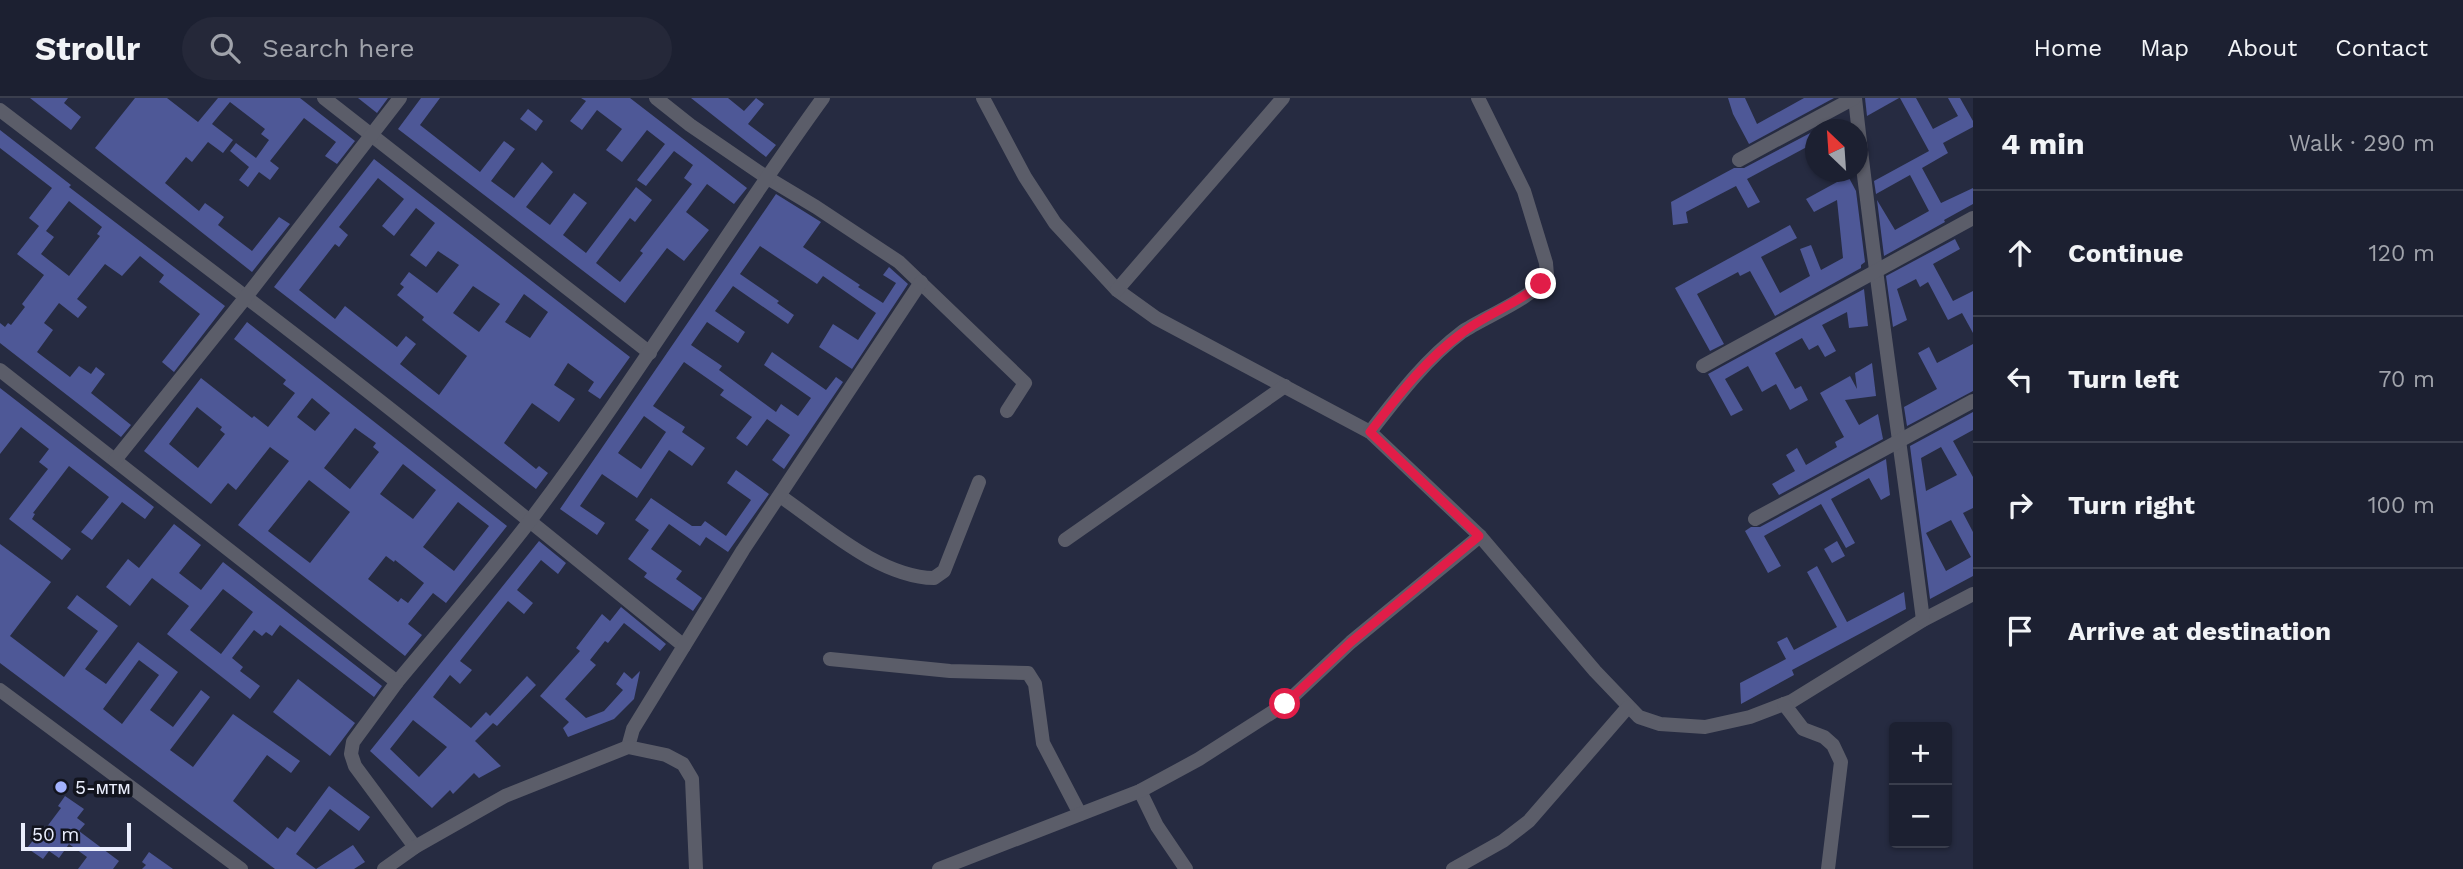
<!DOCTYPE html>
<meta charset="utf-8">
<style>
:root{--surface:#1c2031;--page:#252839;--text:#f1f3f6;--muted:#a0a3ab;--line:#3a3e4d}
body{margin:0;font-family:"Work Sans",sans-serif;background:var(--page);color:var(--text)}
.controls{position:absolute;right:21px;bottom:21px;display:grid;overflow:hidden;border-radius:7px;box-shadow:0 2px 5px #0004}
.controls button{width:63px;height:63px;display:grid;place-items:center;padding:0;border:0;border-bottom:2px solid var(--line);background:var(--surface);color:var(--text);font:35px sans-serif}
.compass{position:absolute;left:1805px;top:21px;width:63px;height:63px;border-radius:50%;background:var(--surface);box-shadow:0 2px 5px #0004;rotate:335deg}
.scale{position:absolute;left:21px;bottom:18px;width:110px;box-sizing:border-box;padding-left:7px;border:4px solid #eaeefd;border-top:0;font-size:19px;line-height:24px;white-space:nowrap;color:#eaeefd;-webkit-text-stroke:5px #12141e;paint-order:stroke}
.stop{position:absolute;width:21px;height:21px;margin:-16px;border:5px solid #e11d48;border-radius:50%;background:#fff}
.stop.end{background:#e11d48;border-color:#fff;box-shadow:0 2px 7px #0008}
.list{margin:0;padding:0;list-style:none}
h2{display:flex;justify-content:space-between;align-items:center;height:91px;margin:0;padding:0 28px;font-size:30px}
h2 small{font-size:23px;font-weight:400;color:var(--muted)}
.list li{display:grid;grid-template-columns:46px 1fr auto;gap:21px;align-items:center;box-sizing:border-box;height:126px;padding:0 28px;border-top:2px solid var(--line)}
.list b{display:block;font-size:26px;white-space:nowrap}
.list em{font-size:23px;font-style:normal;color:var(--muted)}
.icon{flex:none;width:38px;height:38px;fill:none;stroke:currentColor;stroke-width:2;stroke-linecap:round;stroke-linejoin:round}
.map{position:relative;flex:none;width:1973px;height:771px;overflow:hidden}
header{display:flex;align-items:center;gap:42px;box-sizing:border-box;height:98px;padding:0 35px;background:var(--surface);border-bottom:2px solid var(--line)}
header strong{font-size:33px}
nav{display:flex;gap:38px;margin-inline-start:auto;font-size:24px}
.search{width:490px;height:63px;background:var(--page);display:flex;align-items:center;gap:18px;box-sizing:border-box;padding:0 24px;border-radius:38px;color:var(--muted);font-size:26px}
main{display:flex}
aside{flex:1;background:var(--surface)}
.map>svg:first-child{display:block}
.building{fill:#4e5897;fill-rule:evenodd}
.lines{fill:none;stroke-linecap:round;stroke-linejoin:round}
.minor{stroke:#5b5d69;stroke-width:14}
.route{stroke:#e11d48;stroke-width:9}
.poi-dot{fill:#a3b2fd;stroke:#12141e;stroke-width:2.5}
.labels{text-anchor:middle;stroke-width:7;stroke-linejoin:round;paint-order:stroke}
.poi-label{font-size:19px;fill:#eaeefd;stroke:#12141e;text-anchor:start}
</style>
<header>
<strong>Strollr</strong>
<div class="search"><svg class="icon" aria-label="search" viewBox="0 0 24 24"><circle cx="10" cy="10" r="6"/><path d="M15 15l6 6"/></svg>Search here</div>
<nav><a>Home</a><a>Map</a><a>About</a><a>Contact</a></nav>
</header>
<main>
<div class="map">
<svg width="1973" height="771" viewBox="0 0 1973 771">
<rect width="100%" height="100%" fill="#262b41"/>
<!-- building -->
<g class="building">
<polygon points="30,0 68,0 64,5 81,19 71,32"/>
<polygon points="135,0 167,0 198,24 218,0 300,0 355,43 337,66 325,58 336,44 304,20 270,63 279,70 270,82 259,74 248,89 239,82 249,69 230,53 236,45 256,60 269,42 261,36 265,31 230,4 212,26 233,42 223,55 208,44 192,64 186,59 165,85 199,113 205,105 216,113 224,119 218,127 252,153 279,119 290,126 252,174 95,50"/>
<polygon points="358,0 388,0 377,15"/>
<polygon points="421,0 440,0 420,27 480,74 504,43 515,51 491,83 514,100 542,64 553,74 526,109 550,127 574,95 587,105 563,137 586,155 636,89 652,102 635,124 630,120 596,165 620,184 643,155 640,153 692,86 684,80 693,67 674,53 646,88 637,82 665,46 647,32 622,64 606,52 622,31 597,12 582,32 570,23 586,3 581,0 630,0 747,90 734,106 707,86 686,114 709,132 684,163 667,150 625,205 398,31"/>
<polygon points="691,0 728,0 744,13 756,0 764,6 748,26 776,47 766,59"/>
<polygon points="1728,0 1745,0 1757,26 1804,0 1834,0 1749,46 1733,16"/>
<polygon points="1865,0 1899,0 1867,18"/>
<polygon points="1900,0 1916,0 1933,31 1958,18 1948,0 1960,0 1973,23 1973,29 1943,45 1948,55 1922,70 1941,105 1973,90 1973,106 1944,122 1945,124 1884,158 1877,102 1895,132 1929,113 1910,77 1876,96 1874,83 1929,53"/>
<polygon points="528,11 543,23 536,33 520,21"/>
<path d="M0,32L71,87L69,89L225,208L174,274L162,264L200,216L159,184L164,177L140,158L122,178L105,166L77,201L87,209L78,220L59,205L44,225L53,232L37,254L70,279L79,268L91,276L96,269L105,276L91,295L131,327L121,339L0,245V225L5,229L8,225L11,227L25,209L22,206L44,177L17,156L39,128L29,120L52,90L0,50ZM69,103L102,129L97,136L100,138L69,178L41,156L54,139L46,133Z"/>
<polygon points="1816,32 1816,44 1747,81 1760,104 1748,110 1736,88 1686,114 1688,125 1673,127 1671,104 1734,70 1744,70"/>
<path d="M374,61L630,259L600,301L588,293L594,284L568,265L554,287L575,301L559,324L532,305L504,345L536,371L539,368L548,375L536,391L274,189ZM378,80L404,101L382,128L394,138L416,110L435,125L410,157L426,169L438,153L459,167L437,195L409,174L400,186L404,189L397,197L424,219L422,222L467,258L439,297L400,266L416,246L406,238L397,249L345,208L335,221L299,192L335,146L339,149L348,137L339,129ZM473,188L500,206L479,234L453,215ZM524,196L548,214L530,240L505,224Z"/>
<polygon points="1848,78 1856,93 1865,164 1861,167 1861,170 1775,218 1750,173 1740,178 1738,174 1697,196 1724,246 1710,253 1675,190 1790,127 1797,140 1761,159 1780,195 1810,178 1800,151 1811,147 1821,172 1843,160 1837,102 1814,114 1806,101"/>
<path d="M776,96L821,124L803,149L860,187L858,189L883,205L896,185L883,177L889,169L908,186L852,271L819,249L833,226L858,242L876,215L823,178L817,186L760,148L740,176L779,203L777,205L794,217L788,226L733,188L715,213L745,234L738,245L707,224L691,247L722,268L719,272L776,314L781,306L798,318L811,300L764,267L772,254L826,292L836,279L843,284L784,371L772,362L790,337L767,321L747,348L736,340L752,319L720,297L724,292L684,264L653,308L685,329L682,334L705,350L692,368L669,352L637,400L602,376L580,408L605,425L597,437L560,411ZM644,318L666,334L641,371L618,355Z"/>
<polygon points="1955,141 1960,151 1933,166 1953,203 1973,193 1973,235 1962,215 1948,222 1928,184 1920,189 1916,181 1897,191 1907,222 1893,229 1886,178"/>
<polygon points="1864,191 1868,228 1849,230 1847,214 1822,227 1836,253 1825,259 1818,247 1809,252 1802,240 1775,255 1795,291 1801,288 1808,302 1790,312 1776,286 1762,294 1748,268 1725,281 1743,312 1731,318 1708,276"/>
<path d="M247,224L507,428L446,505L433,495L408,526L422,537L405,558L238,427L289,363L270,349L236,392L228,385L211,406L144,353L201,280L252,320L254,318L268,329L295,295L283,286L286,282L234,241ZM312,300L330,315L315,333L297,319ZM197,309L222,329L220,332L225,336L198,370L169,346ZM355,330L376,345L373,349L379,354L350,391L324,370ZM403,366L436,392L413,421L380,396ZM309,382L350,414L310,465L268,433ZM458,404L489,428L454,473L423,449ZM386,458L394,464L395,462L424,485L408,505L401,500L398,504L368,481Z"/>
<polygon points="1973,246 1973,293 1907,328 1904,309 1937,291 1918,255 1929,249 1937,265"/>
<polygon points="1872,265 1876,298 1845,302 1859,327 1878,316 1883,341 1779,397 1772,386 1795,373 1786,357 1797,350 1806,367 1837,349 1835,344 1844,339 1820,295 1850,278 1857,291 1855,275"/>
<polygon points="0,290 154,409 145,421 122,404 92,442 81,434 109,399 69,368 33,415 35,416 32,421 71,451 62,462 9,421 48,371 39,364 49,351 21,329 0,356"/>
<path d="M1973,314V332L1953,343L1973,379V410L1963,415L1973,434V478L1930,501L1910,348ZM1941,349L1957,377L1926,393L1921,360ZM1951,422L1971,459L1946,473L1926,435Z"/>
<polygon points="1886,361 1890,397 1881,402 1869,380 1831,401 1855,445 1846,450 1821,406 1764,438 1781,468 1768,475 1745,433 1751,429 1760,429"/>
<polygon points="736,372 769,396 728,454 706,439 700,448 669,426 651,451 682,473 676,481 702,500 693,513 644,479 647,475 628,461 649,432 635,422 651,400 692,428 701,428 705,423 726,438 751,402 727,385"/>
<path d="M174,426L201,447L179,475L201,492L223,464L382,588L374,599L280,527L272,538L266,534L262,538L254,532L232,560L243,569L240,573L260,588L250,601L167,536L189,508L152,480L130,508L106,489L128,461L139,470ZM223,491L253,514L221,556L190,532Z"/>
<path d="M539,443L566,465L558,476L541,462L517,492L533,505L524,516L508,503L460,563L472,572L460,586L450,577L433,599L471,630L486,614L490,618L527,578L536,587L497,628L493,625L475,643L501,668L479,680L474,675L453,696L450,692L432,710L370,653ZM413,622L447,649L419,679L390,651Z"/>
<polygon points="1837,443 1845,458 1832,465 1824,451"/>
<path d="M0,446L51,484L10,538L64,579L98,533L67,510L77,497L118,528L85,571L106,586L138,544L178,574L150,612L173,629L201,592L210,599L170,652L193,669L233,616L300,663L291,675L267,657L233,703L278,741L287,729L295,734L329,688L370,719L359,733L330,711L296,756L316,771L353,747L365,764L354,771H275L0,565ZM139,562L159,577L122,626L103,611Z"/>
<polygon points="1817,468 1847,524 1904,494 1906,511 1792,572 1794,577 1741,606 1740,585 1786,561 1777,544 1787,539 1794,552 1837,529 1807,474"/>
<polygon points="621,509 666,546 660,553 624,525 608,545 605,543 590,562 596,567 565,601 586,620 604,613 623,592 616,586 624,574 632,581 640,573 634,601 614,621 568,639 563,630 569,624 540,598 580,553 576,550 602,516 610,523"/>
<polygon points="298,581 355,625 330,658 273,614"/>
<polygon points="65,698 84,711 77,720 85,726 79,733 119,763 113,771 78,771 87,759 69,746 59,760 49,753 43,761 27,750 35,740 37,742 61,710 58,708"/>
<polygon points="149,754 173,771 142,771 146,767 142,764"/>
</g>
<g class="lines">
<!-- minor -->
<g class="minor">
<polyline points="324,0 650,255"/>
<polyline points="656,0 690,27 766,79 816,109 899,164 1025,285 1007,313"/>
<polyline points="983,0 1025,79 1055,125 1117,192 1156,220 1370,334 1480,438 1595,573 1639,619 1660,626 1705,629 1750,619 1792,603 1923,522 1973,496"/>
<path d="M1855,0C1874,175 1901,348 1923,522"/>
<path d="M0,12C153,129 308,244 458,365C533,426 608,487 684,548"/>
<polyline points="1739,62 1854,0"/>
<polyline points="1117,192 1283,0"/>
<polyline points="1703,268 1973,120"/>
<path d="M0,272L397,584C441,531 487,479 529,424C633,287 722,139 823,0"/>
<path d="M1370,334C1398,298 1425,262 1462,234C1484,219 1536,199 1547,177L1546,165L1524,93L1478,0"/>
<polyline points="115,362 246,199 400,0"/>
<path d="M780,398C824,428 879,479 934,480L944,473L979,384"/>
<polyline points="1755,421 1973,303"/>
<polyline points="1065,442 1285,288"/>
<polyline points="830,561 950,573 1028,575 1035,586 1043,645 1080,716"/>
<polyline points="397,584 353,644 351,656 355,668 415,749"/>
<polyline points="0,592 241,771"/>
<polyline points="1784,606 1803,631 1824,639 1833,647 1841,664 1828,771"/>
<polyline points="628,649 633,631 743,452 921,184"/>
<polyline points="1140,693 1157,728 1186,771"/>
<polyline points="384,771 415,749 505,698 628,649 666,657 683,666 692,681 696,771"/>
<polyline points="939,771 1140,693 1199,661 1285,606 1351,544 1480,438"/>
<polyline points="1453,771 1503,743 1529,723 1628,609"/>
</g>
</g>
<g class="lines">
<!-- route -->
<path class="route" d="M1285,606L1351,544L1479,438L1370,334C1398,298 1425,262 1462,235C1486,216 1517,206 1541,186"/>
</g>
<!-- markers -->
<circle class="poi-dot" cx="61" cy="689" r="7"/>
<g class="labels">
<!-- poi labels -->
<g class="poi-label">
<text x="75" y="696">5-мтм</text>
</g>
</g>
</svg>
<div class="controls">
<button>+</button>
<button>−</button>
</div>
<svg class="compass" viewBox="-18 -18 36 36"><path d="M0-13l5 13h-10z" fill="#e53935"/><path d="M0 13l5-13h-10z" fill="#a0a3ab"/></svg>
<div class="scale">50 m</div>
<div class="stop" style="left:1285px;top:606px"></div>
<div class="stop end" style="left:1541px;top:186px"></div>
</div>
<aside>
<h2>4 min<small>Walk · 290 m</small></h2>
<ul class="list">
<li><svg class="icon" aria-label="ahead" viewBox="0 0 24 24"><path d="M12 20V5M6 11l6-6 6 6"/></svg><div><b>Continue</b></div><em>120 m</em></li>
<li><svg class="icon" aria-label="left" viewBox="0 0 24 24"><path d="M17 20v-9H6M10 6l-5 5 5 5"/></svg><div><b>Turn left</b></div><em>70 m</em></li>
<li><svg class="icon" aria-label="right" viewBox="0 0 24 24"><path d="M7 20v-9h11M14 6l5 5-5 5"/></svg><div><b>Turn right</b></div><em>100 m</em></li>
<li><svg class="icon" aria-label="arrive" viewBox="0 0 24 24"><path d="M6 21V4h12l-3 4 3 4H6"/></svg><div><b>Arrive at destination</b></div></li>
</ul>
</aside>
</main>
